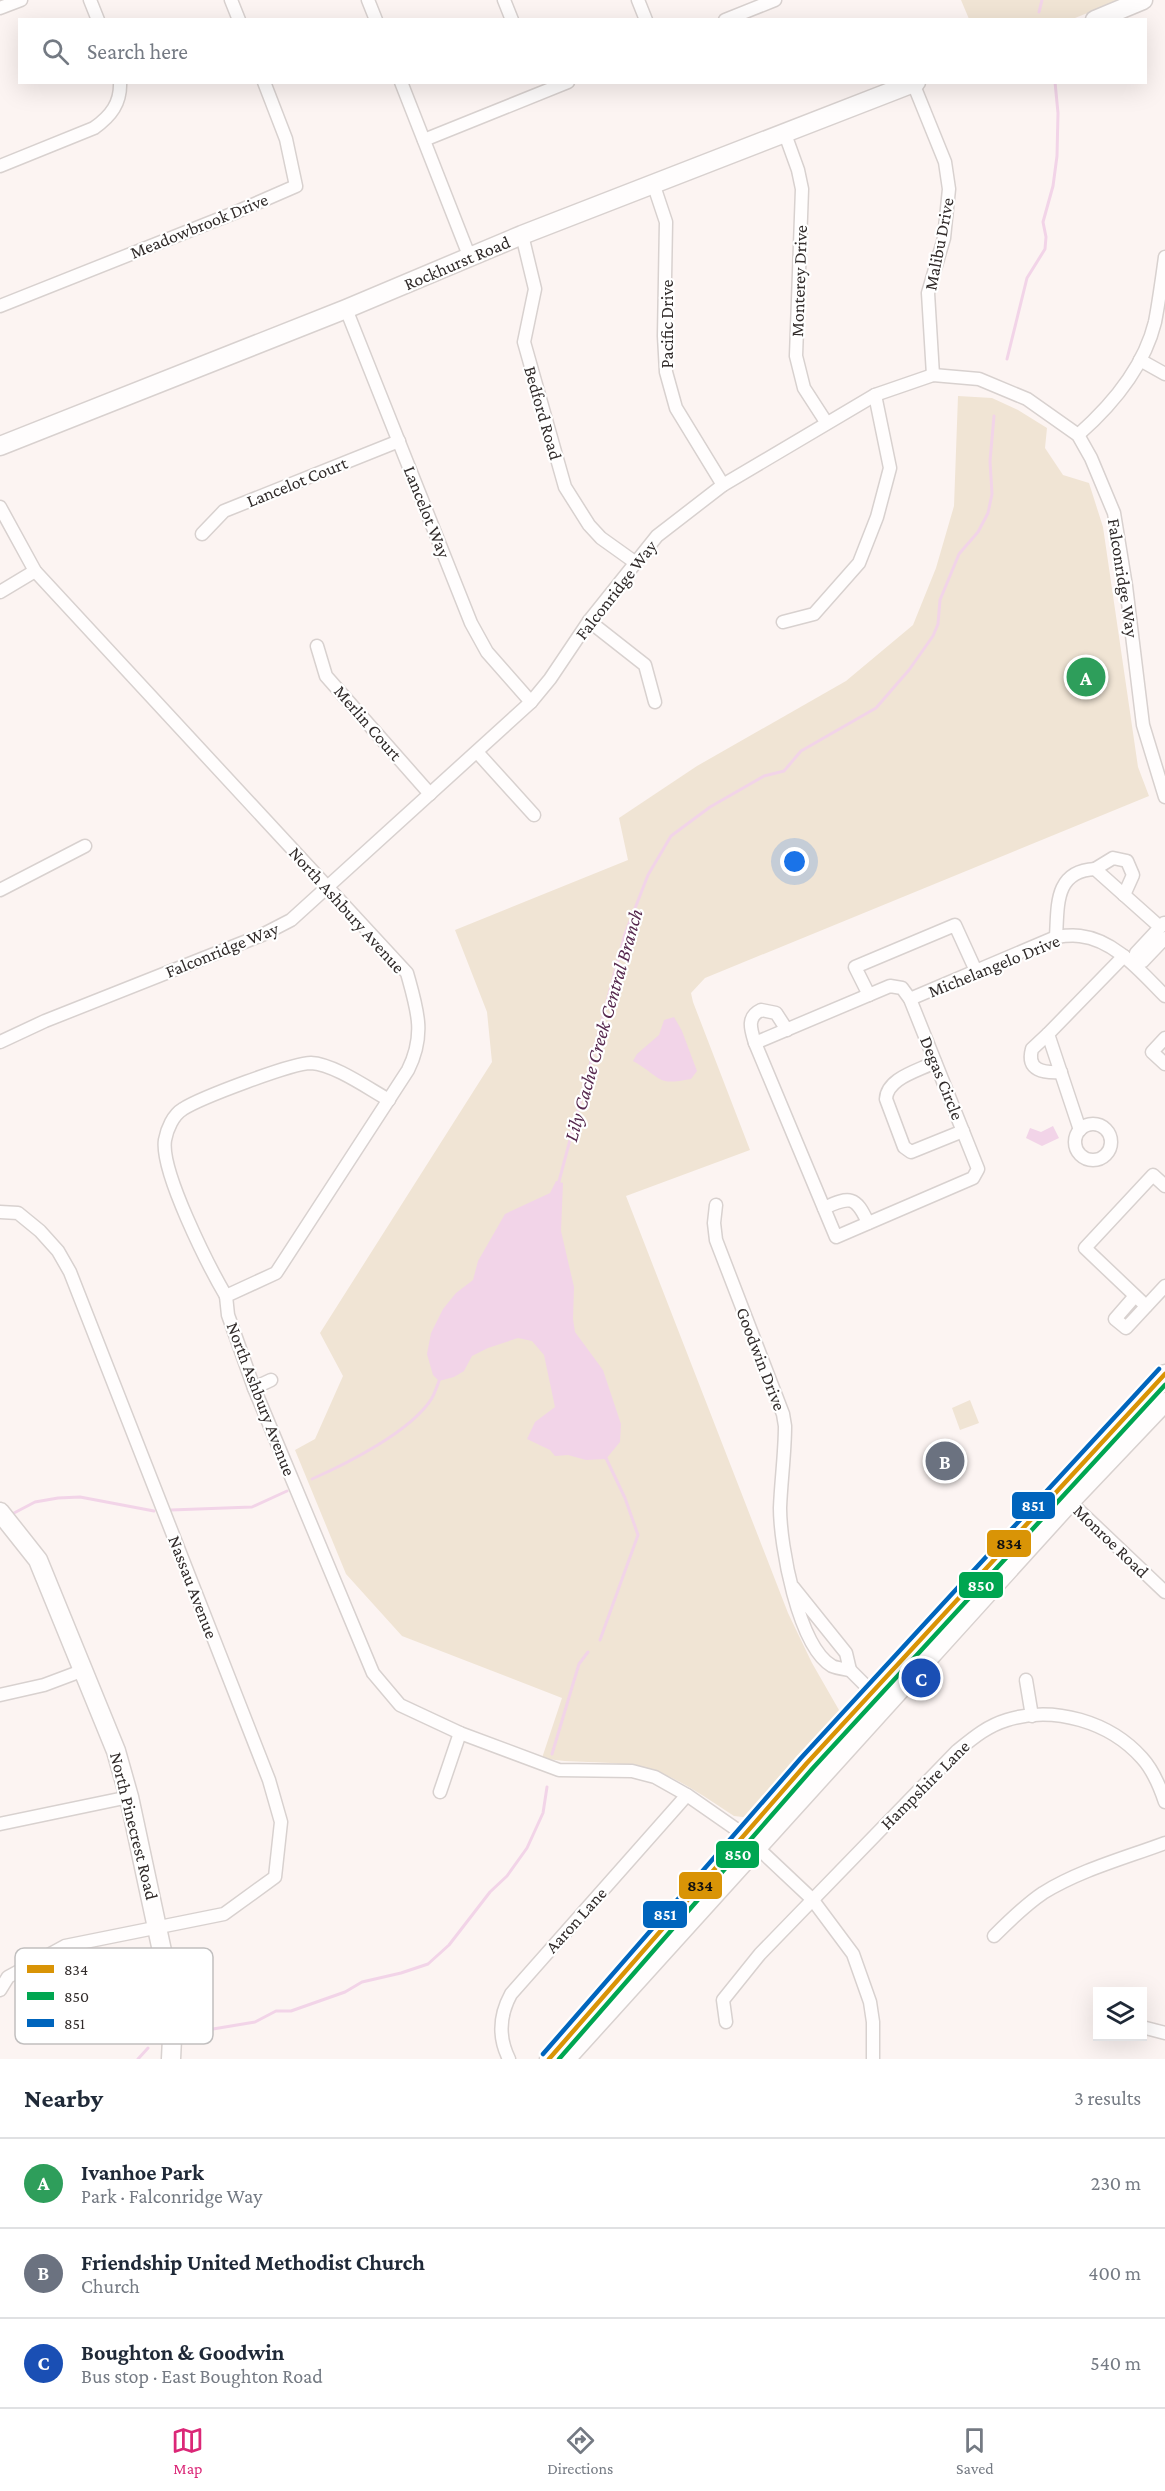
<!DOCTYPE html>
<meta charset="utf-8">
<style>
:root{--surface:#fff;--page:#f6f6f7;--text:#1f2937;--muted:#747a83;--line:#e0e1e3;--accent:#db2777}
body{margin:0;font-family:"Crimson Pro",serif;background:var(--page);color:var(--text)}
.controls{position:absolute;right:18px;bottom:18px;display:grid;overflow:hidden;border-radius:0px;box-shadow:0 6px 24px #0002}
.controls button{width:54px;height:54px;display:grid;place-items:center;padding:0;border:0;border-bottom:2px solid var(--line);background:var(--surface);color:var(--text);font:30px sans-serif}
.you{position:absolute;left:795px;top:862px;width:21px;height:21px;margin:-15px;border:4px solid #fff;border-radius:50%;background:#1a73e8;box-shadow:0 0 0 9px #1a73e833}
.badge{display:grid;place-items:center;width:39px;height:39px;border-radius:50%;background:var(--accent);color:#fff;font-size:20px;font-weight:700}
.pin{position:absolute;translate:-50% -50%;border:3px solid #fff;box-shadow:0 2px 6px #0006}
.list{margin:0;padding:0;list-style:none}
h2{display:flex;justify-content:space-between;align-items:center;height:78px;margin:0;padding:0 24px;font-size:26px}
h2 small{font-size:20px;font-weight:400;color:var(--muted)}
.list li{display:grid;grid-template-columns:39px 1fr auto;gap:18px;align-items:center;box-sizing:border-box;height:90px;padding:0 24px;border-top:2px solid var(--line)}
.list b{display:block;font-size:22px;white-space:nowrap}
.list p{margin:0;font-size:20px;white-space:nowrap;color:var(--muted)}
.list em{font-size:20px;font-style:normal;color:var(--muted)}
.icon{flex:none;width:33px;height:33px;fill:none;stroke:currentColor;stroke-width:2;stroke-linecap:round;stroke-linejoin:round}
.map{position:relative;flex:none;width:1165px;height:2059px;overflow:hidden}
.search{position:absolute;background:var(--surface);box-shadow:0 6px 24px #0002;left:18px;right:18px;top:18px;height:66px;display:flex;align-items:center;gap:15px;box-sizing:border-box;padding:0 21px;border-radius:0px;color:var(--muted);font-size:22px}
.sheet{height:348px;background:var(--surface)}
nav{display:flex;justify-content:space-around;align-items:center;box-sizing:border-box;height:84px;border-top:2px solid var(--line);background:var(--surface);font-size:16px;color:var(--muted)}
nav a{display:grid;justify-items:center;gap:3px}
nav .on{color:var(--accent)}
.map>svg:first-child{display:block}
.green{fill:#f0e4d4}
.water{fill:#f2d4e8}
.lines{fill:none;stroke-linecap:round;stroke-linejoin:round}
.stream{stroke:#f2d4e8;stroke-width:3}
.street-casing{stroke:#d8d1cf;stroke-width:15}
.secondary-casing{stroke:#d8d1cf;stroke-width:21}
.street{stroke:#fffdfd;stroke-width:12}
.secondary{stroke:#fffdfd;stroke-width:18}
.bus-1-casing{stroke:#fff;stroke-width:9}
.bus-2-casing{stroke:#fff;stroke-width:9}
.bus-3-casing{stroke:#fff;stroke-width:9}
.bus-1{stroke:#d99406;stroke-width:4.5}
.bus-2{stroke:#00a651;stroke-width:4.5}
.bus-3{stroke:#0065bd;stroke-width:4.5}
.labels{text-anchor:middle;stroke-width:4.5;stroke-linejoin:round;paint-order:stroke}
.street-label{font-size:18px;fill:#312b2a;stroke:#fff}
.water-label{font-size:20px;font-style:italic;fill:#56284e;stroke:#fff}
.key{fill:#fff;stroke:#c1bfbf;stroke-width:1.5}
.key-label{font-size:16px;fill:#312b2a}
.line-badge{stroke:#fff;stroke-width:2}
.badge-label{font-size:16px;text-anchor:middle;font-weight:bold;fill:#fff}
.pale-badge-label{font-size:16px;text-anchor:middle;font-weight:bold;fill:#111}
</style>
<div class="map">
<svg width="1165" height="2059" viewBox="0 0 1165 2059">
<rect width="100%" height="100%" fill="#fcf4f2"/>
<!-- green -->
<g class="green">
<polygon points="961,0 1120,0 1070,20 969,19"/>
<path d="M958,396L992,398L1018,410L1047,428L1045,448L1063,475L1089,483L1103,527L1138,767L1149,796L705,978L691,993L693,1002L750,1150L626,1196L788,1613L812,1663L843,1717L751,1818L734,1816C703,1796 672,1772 635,1766C604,1760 572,1764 542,1758L562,1698L402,1636L346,1574L295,1450L315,1439L343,1376L320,1333L492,1062L487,1012L455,930L628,860L619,818L697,766L846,681L913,625L936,568L954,506Z"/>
<polygon points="970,1400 979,1423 960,1430 952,1408"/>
</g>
<!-- water -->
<g class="water">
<path d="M674,1017L682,1031L697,1071L691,1079C655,1086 663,1078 633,1061L637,1054L659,1035L664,1020Z"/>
<polygon points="1053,1126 1059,1138 1042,1146 1026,1138 1030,1128 1041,1132"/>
<polygon points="556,1181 563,1183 561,1231 574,1287 573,1319 575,1332 603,1370 621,1424 620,1442 606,1459 586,1460 568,1455 555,1456 550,1450 527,1439 535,1422 555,1407 544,1355 532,1341 518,1338 488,1348 472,1356 464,1371 454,1377 439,1381 433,1375 427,1354 431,1333 443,1309 456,1293 473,1280 478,1261 505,1214 550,1193"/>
</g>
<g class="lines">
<!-- stream -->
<g class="stream">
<polyline points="1039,12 1042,0"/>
<polyline points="1007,359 1027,278 1045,249 1046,237 1043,222 1053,186 1057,156 1058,113 1055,82"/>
<polyline points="558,1185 625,934 648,875 671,836 710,807 764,776 784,771 801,751 876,708 909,670 933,636 938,624 940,600 959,554 978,532 988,513 992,494 990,461 994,416"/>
<path d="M312,1479C346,1464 412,1431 432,1398C435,1393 437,1386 439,1381"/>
<polyline points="171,1510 252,1507 287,1491"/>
<polyline points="14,1513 35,1502 58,1498 80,1497 154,1511"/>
<polyline points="600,1640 638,1535 625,1498 605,1456"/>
<polyline points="552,1754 579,1664 588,1652"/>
<polyline points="192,2036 213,2029 255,2022 276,2011 291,2011 345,1992 362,1982 401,1973 428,1964 449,1945 490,1892 507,1876 527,1848 543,1813 547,1787"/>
<polyline points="138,2059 148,2048"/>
</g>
<defs>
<g id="street">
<polyline points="90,0 98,20"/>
<polyline points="231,0 239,20"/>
<polyline points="368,0 376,20"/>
<polyline points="504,0 512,20"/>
<polyline points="638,0 646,20"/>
<polyline points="0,8 21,0"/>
<polyline points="725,20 775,0"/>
<polyline points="401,82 470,258"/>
<polyline points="913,83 945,162 949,189 944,238 928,293 933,375"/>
<polyline points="785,134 798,170 802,189 796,356 804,388 826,422"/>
<polyline points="424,140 568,82"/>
<path d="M0,166L94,128C111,116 121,103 120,82"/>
<polyline points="654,186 666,222 664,336 666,372 676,408 723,485"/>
<polyline points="522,235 535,289 524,342 565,487 589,525 601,538 636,563"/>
<polyline points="0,306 234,213 296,186 286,139 264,82"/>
<polyline points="346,309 471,623 487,652 531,702"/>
<polyline points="1140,360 1165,374"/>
<path d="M1078,435C1112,405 1144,367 1155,322C1159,301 1162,279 1165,257"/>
<path d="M0,507L35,571L407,973C417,1009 426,1034 408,1070L276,1273L226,1296L228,1315L254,1388L373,1673L400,1705L460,1733L559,1770L632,1771L655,1777L687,1795L743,1834L812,1899L853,1954L870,2002L873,2022V2059"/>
<polyline points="202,534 224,511 399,441"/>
<polyline points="0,592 35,571"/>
<polyline points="589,621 645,665 655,702"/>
<polyline points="783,622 814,614 859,563 877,517 890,468 875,395"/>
<polyline points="317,646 326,676 430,794"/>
<polyline points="477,752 534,815"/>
<polyline points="1095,869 1113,858 1127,861 1133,875 1124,895"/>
<polyline points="0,890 85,846"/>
<path d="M1056,937C1058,906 1054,871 1095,869L1160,927"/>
<polyline points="1134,964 1136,953 1164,923"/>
<polyline points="1134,964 1143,961 1165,938"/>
<polygon points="890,986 902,988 910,999 978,1169 973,1178 836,1237 755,1043"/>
<polyline points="869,995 855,967 955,925 976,971"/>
<path d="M910,999L1056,937C1063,936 1072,935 1080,936C1115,940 1141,972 1165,996"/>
<path d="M1048,1034L1032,1049C1026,1071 1044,1073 1061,1072"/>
<polyline points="1165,1038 1152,1052 1165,1064"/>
<polyline points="0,1042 45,1021 262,935 291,920 531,702 550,679 589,621 657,536 723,485 875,395 933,375 979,379 1027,399 1078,435 1091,458 1114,513 1126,586 1143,725 1165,797"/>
<path d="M755,1043C751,1030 746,1017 761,1010L776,1013L787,1030"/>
<path d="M935,1062C918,1071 887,1078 886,1099L904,1147L911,1152L963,1131"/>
<circle cx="1093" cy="1142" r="18"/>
<polyline points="1080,1130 1048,1034 1124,956"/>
<path d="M716,1205L714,1223L716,1240L783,1414L785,1426C785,1453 781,1481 780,1508C780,1545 798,1646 832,1666C836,1668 844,1669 850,1670L846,1653L793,1587"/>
<path d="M824,1208C850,1196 856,1196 868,1223"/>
<polyline points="0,1212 18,1213 40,1231 58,1251 70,1272 269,1780 281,1822 275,1877 224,1914 65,1946 8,1977 0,1990"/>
<path d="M226,1296C209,1267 160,1171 165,1140C167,1129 173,1115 183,1109C200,1098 292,1063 311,1063C334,1064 369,1089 389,1100"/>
<polyline points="1135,1296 1115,1319 1126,1328 1165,1286"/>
<polyline points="1146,1306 1085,1248 1153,1175 1165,1186"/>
<polyline points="254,1388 271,1380"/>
<polyline points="1066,1498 1165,1592"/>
<polyline points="850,1670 877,1697"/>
<polyline points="1026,1680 1032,1716"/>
<polyline points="0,1695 44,1685 84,1670"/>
<polyline points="440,1792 460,1733"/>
<polyline points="0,1824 129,1797"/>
<path d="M994,1936C1009,1921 1025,1905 1043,1893C1080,1870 1125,1858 1165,1843"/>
<path d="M726,2022L723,2000L760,1954L957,1751C973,1738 987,1726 1007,1720C1054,1705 1110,1722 1142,1758C1153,1770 1160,1787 1165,1802"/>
<polyline points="1142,2027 1165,2033"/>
<path d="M509,2059C498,2037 499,2016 511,1994L687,1795"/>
</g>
<g id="secondary">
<polyline points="1095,20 1143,0"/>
<polyline points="0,446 346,309 522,235 916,82"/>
<polyline points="0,1512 38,1560 116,1751 129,1797 171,1993 173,2018 171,2059"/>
<polyline points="549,2059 807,1763 1165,1374"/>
<polyline points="566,2059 1070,1502 1165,1402"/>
</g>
</defs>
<!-- street casing -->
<use href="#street" class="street-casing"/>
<!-- secondary casing -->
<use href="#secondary" class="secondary-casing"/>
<!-- street -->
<use href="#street" class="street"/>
<!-- secondary -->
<use href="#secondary" class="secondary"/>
<defs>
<polyline id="bus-1" points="549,2059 807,1763 1165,1374"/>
<polyline id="bus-2" points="559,2059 813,1768 1165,1385"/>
<polyline id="bus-3" points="543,2054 801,1758 1159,1369"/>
</defs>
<!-- bus-1 casing -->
<use href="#bus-1" class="bus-1-casing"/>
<!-- bus-2 casing -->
<use href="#bus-2" class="bus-2-casing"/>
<!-- bus-3 casing -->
<use href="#bus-3" class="bus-3-casing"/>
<!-- bus-1 -->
<use href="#bus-1" class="bus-1"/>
<!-- bus-2 -->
<use href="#bus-2" class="bus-2"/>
<!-- bus-3 -->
<use href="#bus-3" class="bus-3"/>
</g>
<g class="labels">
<!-- street labels -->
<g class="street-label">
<text transform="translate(199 226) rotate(-22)" y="6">Meadowbrook Drive</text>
<text transform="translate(939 244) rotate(-79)" y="6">Malibu Drive</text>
<text transform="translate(457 263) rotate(-23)" y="6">Rockhurst Road</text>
<text transform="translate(799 281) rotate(-88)" y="6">Monterey Drive</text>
<text transform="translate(667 324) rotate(-90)" y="6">Pacific Drive</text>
<text transform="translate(543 413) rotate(74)" y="6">Bedford Road</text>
<text transform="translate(297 482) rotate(-22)" y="6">Lancelot Court</text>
<text transform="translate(427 512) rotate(68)" y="6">Lancelot Way</text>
<text transform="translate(1123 578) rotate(81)" y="6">Falconridge Way</text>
<text transform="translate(616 590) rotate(-52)" y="6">Falconridge Way</text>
<text transform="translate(368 723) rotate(49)" y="6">Merlin Court</text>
<text transform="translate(347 910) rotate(48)" y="6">North Ashbury Avenue</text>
<text transform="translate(222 950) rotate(-22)" y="6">Falconridge Way</text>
<text transform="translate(994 966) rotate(-22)" y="6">Michelangelo Drive</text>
<text transform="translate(942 1078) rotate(68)" y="6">Degas Circle</text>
<text transform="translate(761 1359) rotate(69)" y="6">Goodwin Drive</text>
<text transform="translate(261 1399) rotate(69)" y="6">North Ashbury Avenue</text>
<text transform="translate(1111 1541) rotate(44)" y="6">Monroe Road</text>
<text transform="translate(193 1587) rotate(69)" y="6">Nassau Avenue</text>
<text transform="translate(925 1785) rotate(-45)" y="6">Hampshire Lane</text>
<text transform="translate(134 1826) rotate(76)" y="6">North Pinecrest Road</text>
<text transform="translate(576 1920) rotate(-48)" y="6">Aaron Lane</text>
</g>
<!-- water labels -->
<g class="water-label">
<text transform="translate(603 1025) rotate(-74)" y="7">Lily Cache Creek Central Branch</text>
</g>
</g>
<!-- legend -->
<rect x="15" y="1948" width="198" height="96" rx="9" class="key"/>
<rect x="27" y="1965" width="27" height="8" fill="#d99406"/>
<rect x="27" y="1992" width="27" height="8" fill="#00a651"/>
<rect x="27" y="2019" width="27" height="8" fill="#0065bd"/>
<g class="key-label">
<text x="64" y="1975">834</text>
<text x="64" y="2002">850</text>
<text x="64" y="2029">851</text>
</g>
<g class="line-badge">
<rect x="1011" y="1491" width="45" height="29" rx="6" fill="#0065bd"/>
<rect x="986" y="1529" width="46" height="29" rx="6" fill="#d99406"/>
<rect x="958" y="1571" width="46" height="28" rx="6" fill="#00a651"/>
<rect x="715" y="1840" width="45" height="29" rx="6" fill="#00a651"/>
<rect x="678" y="1871" width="45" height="29" rx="6" fill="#d99406"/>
<rect x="642" y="1900" width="46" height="29" rx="6" fill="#0065bd"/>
</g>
<g class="badge-label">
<text x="1033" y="1511">851</text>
<text x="981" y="1591">850</text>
<text x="738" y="1860">850</text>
<text x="665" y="1920">851</text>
</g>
<g class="pale-badge-label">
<text x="1009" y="1549">834</text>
<text x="700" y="1891">834</text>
</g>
</svg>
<div class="controls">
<button><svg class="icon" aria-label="layers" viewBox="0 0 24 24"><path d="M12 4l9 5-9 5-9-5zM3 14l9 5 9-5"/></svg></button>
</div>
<div class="you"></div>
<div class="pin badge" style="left:1086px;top:677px;background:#2e9e5b">A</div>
<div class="pin badge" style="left:945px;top:1461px;background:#6b7280">B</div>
<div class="pin badge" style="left:921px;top:1678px;background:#1a4fb4">C</div>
<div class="search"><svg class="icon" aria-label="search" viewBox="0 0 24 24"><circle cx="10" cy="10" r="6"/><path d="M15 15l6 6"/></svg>Search here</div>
</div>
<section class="sheet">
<h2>Nearby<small>3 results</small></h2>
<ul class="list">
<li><span class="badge" style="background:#2e9e5b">A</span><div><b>Ivanhoe Park</b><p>Park · Falconridge Way</p></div><em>230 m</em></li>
<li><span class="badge" style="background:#6b7280">B</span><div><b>Friendship United Methodist Church</b><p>Church</p></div><em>400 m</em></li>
<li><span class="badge" style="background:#1a4fb4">C</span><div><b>Boughton &amp; Goodwin</b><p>Bus stop · East Boughton Road</p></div><em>540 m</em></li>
</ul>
</section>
<nav>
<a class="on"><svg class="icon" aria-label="map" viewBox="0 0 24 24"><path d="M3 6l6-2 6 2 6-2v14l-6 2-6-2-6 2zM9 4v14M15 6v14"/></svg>Map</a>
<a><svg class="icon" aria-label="directions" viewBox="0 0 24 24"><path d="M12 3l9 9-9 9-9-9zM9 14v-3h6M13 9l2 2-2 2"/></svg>Directions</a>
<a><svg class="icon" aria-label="saved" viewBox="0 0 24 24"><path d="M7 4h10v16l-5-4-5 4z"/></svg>Saved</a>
</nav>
